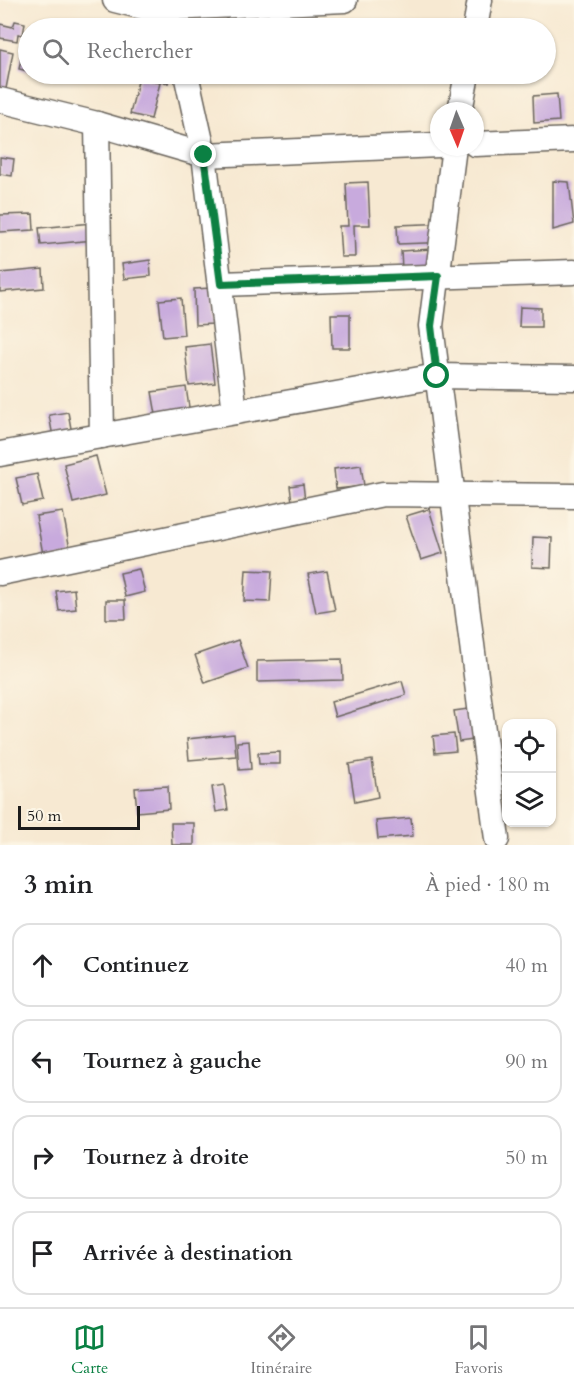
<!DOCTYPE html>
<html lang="fr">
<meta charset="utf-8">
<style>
:root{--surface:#fff;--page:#f2f2f2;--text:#202124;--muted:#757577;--line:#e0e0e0;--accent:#0b8043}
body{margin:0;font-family:Cardo,serif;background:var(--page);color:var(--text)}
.controls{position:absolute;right:18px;bottom:18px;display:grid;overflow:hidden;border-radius:12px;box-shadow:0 2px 4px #0004}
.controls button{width:54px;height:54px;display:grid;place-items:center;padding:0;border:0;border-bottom:2px solid var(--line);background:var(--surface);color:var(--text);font:30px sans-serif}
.compass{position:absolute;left:430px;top:102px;width:54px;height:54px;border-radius:50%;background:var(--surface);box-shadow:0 2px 4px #0004;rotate:178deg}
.scale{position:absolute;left:18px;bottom:15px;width:122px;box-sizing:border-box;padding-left:6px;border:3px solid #1c1c1c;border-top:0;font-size:16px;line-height:21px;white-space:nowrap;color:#1c1c1c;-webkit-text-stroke:4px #fcf5e5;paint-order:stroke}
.stop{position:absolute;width:18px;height:18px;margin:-14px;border:4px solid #0b8043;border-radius:50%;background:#fff}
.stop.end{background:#0b8043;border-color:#fff;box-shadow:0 2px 6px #0008}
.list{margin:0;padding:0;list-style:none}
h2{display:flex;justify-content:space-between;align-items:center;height:78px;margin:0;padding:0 24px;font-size:26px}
h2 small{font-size:20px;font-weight:400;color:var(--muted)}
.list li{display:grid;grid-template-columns:39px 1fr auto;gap:18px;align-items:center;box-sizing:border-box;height:84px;margin:0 12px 12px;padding:0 12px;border:2px solid var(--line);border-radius:18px}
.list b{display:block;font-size:22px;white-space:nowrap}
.list em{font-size:20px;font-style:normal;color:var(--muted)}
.icon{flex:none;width:33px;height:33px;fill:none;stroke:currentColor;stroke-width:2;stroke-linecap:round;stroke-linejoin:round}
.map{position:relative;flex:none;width:574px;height:845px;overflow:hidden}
.search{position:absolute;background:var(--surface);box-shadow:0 2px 4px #0004;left:18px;right:18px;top:18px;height:66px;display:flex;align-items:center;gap:15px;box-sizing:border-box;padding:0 21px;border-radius:33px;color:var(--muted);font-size:22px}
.sheet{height:462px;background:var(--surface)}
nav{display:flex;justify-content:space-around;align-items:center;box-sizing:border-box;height:84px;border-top:2px solid var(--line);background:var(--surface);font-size:16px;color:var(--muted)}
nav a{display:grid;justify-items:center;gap:3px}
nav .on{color:var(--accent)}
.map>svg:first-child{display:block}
.building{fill:#c8aadd}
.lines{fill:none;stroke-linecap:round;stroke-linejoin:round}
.minor-casing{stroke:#69645c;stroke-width:27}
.minor{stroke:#fff;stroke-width:24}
.route{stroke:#0b8043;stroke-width:8}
</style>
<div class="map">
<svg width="574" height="845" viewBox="0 0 574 845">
<rect width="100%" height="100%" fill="#fcf5e5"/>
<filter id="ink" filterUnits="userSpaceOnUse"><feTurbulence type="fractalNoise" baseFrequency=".0167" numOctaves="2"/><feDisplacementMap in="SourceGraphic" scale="12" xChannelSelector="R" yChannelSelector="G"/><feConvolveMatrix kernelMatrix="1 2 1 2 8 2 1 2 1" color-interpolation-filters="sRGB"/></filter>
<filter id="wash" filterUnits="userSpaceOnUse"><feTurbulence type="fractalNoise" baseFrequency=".008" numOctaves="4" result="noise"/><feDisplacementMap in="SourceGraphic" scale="24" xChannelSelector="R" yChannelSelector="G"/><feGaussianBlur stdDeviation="1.35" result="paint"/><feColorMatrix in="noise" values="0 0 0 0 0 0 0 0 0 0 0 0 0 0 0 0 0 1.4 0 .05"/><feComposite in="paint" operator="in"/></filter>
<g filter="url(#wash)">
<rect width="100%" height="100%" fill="#f7e9d2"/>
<g id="blocks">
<!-- building -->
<g class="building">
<polygon points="15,21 25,23 23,35 18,34 17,41 0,38 0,24 13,27"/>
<polygon points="0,49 13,52 5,94 0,93"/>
<polygon points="23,51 28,52 28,71 19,69"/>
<polygon points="150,74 170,74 168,83 149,78"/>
<polygon points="139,77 160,83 151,119 130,114"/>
<polygon points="557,94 559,121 534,123 533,96"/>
<polygon points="0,157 14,159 12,176 0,174"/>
<polygon points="553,181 569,182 574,224 553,230"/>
<polygon points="368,182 370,225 354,225 355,257 341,257 339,226 348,226 346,183"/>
<polygon points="33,214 34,230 0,232 0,215"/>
<polygon points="92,223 94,240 41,245 39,228"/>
<polygon points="452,223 453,242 398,244 397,225"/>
<polygon points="447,248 448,267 402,269 401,251"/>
<polygon points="150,260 151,276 124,279 122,264"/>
<polygon points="43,269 44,288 0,292 0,273"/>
<polygon points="212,288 213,324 195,325 194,289"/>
<polygon points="181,298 184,335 163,337 159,300"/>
<polygon points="520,307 541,308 541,327 519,327"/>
<polygon points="331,314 350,314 350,348 332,348"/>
<polygon points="210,344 215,383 189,386 185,347"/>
<polygon points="186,387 191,421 158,426 152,392"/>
<polygon points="68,412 74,445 55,448 49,415"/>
<polygon points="96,456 106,495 73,503 64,464"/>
<polygon points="361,465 364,486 336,489 334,469"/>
<polygon points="37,474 43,501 22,505 16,478"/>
<polygon points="303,484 305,501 292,502 290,486"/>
<polygon points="429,509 443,553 421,560 406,516"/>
<polygon points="63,512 71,555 44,560 36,516"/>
<polygon points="533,537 552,538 551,568 532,567"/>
<polygon points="139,569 145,592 125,597 120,573"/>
<polygon points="246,570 272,571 270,602 244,601"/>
<polygon points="327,571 335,610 316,613 308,574"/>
<polygon points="74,589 76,609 59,611 56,591"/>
<polygon points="106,600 125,600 126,619 106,619"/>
<polygon points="238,640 248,668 205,683 195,655"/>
<polygon points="342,659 343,680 257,682 257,661"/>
<polygon points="402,681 406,695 335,717 331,702"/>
<polygon points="468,709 473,740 459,742 454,711"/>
<polygon points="234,734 236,756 189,760 187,739"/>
<polygon points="454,734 456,751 435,753 433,736"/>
<polygon points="249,741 251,769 239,770 237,742"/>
<polygon points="280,752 280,764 259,764 258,753"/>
<polygon points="372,760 378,797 355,802 349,764"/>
<polygon points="224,785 228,810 216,812 212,787"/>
<polygon points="168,786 169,809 137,812 135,788"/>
<polygon points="411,818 413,836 378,839 376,821"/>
<polygon points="171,823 194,823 194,845 172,845"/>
</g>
</g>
</g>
<g filter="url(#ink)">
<use href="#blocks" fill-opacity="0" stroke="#69645c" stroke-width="1.5"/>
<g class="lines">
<defs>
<g id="minor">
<polyline points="115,0 151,9 345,0"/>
<polyline points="475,28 480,0"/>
<polyline points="186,74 204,155 235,412"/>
<polyline points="0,100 97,124 204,155 439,145"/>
<polyline points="460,111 467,74"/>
<polyline points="97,124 102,436"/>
<polyline points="475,144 574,140"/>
<polyline points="454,147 431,326 497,839"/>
<polyline points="221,284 574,272"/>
<polyline points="0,454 437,376 574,378"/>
<polyline points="0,573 383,494 574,496"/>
</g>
</defs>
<!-- minor casing -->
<use href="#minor" class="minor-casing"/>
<!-- minor -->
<use href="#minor" class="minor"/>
</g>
</g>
<g class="lines" filter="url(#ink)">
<!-- route -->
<polyline class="route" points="204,155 221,284 438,276 431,326 437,376"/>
</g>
</svg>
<div class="controls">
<button><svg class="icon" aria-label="locate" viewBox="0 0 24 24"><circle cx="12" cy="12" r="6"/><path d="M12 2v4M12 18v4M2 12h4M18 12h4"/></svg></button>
<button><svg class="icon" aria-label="layers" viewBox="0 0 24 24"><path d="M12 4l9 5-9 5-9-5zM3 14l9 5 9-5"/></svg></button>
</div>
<svg class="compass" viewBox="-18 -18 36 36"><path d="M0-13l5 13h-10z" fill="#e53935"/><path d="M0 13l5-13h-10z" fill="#757577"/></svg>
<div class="scale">50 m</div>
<div class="stop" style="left:437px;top:376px"></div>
<div class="stop end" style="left:204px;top:155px"></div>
<div class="search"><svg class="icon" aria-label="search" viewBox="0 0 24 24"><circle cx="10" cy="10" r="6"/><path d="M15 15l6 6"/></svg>Rechercher</div>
</div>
<section class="sheet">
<h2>3 min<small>À pied · 180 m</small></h2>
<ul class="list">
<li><svg class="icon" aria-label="ahead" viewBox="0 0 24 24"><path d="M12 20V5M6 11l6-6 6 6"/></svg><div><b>Continuez</b></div><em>40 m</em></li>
<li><svg class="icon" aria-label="left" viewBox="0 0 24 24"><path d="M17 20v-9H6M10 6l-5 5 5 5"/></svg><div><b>Tournez à gauche</b></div><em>90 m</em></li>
<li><svg class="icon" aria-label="right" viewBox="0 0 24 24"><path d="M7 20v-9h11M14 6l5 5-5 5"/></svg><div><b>Tournez à droite</b></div><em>50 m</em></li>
<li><svg class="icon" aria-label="arrive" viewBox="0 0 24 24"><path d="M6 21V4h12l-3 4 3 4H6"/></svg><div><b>Arrivée à destination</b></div></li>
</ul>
</section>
<nav>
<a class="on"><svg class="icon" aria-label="map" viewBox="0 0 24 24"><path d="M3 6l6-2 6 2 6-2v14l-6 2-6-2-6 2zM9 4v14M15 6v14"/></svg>Carte</a>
<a><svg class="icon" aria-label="directions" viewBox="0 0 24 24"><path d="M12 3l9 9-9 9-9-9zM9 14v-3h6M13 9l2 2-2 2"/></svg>Itinéraire</a>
<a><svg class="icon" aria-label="saved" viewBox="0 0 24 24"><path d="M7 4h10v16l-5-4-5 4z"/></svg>Favoris</a>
</nav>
